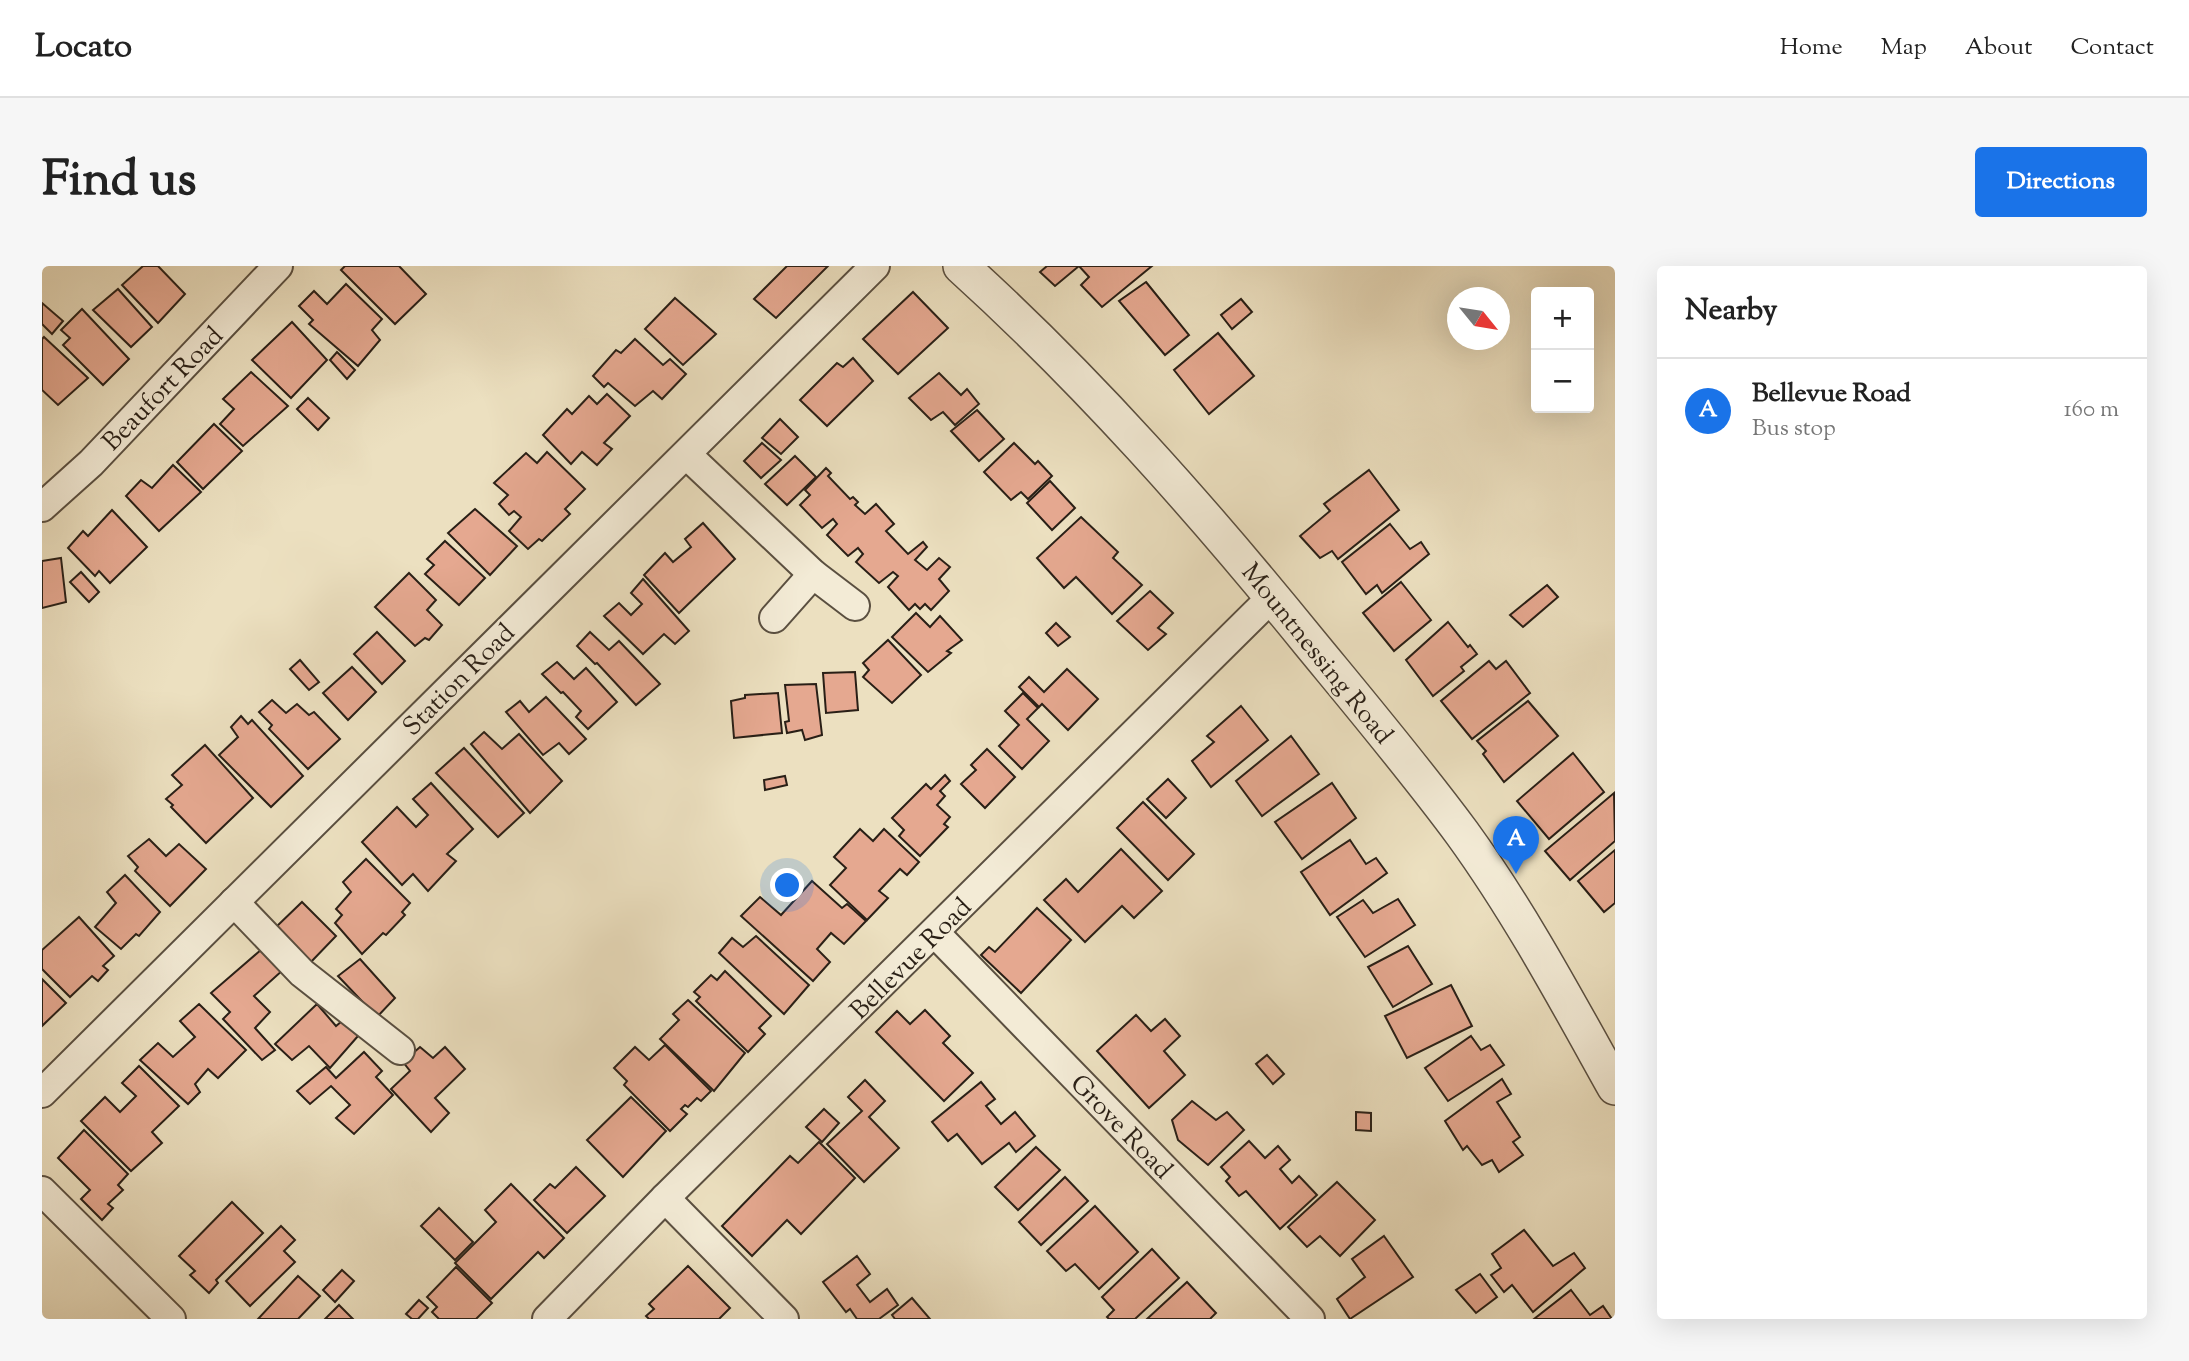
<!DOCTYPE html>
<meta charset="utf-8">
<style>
:root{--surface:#fff;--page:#f6f6f6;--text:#222;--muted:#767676;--line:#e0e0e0;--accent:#1a73e8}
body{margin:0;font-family:"Sorts Mill Goudy",serif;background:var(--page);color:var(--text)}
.controls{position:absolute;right:21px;top:21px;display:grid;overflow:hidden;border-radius:7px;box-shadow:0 7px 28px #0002}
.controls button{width:63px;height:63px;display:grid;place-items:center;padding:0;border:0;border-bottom:2px solid var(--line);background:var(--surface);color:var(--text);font:35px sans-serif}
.compass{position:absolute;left:1405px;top:21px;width:63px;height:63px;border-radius:50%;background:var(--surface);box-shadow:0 7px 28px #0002;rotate:120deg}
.you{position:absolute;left:746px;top:620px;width:24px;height:24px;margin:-18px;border:5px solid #fff;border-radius:50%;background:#1a73e8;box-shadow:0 0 0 10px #1a73e833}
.badge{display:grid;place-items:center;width:46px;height:46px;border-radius:50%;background:var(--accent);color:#fff;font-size:23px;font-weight:700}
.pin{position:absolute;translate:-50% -58px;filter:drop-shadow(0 2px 4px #0008)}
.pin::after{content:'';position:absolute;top:37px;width:24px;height:21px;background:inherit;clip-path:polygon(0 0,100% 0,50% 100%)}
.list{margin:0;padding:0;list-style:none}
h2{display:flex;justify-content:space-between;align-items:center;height:91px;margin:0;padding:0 28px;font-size:30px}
h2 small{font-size:23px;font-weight:400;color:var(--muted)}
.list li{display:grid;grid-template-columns:46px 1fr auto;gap:21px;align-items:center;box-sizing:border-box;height:105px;padding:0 28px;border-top:2px solid var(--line)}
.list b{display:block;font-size:26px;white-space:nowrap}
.list p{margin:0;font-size:23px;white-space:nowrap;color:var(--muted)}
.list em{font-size:23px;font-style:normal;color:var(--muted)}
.map{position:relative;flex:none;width:1573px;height:1053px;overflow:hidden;border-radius:7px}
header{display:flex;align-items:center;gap:42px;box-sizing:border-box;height:98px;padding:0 35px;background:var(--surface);border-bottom:2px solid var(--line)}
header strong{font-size:33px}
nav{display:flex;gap:38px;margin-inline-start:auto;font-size:24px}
.intro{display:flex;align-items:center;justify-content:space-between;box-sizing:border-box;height:168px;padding:0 42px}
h1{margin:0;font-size:49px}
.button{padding:18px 32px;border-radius:7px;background:var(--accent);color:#fff;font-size:24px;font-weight:700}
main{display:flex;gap:42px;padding:0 42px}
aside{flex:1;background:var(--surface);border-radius:7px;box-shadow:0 7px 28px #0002}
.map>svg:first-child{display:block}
.building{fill:#e5a890;stroke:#291f16;stroke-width:2}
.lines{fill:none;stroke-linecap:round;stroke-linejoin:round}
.minor-casing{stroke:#5a4f40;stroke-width:32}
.tertiary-casing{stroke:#5a4f40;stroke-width:38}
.minor{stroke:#f3ebd6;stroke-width:28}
.tertiary{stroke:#f3ebd6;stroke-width:35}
.labels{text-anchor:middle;stroke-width:5;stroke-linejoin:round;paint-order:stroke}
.street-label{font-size:26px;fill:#291f16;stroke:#f3ebd6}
</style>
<header>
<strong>Locato</strong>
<nav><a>Home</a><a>Map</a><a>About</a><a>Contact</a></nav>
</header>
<div class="intro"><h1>Find us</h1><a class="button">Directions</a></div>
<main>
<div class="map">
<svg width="1573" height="1053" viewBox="0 0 1573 1053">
<rect width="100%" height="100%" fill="#ece0c0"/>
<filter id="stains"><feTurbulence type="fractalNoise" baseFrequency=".00286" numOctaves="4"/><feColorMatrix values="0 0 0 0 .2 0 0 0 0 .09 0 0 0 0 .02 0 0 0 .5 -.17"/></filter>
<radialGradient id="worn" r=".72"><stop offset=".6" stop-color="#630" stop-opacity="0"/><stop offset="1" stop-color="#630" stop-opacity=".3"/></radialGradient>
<!-- building -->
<g class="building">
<polygon points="101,0 116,0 143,28 116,57 80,19"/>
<polygon points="303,0 357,0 384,28 353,58 299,4"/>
<polygon points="745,0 786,0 734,52 712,33"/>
<polygon points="1005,0 1110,0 1060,41 1039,19 1047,11 1037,0 1013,20 998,6"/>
<polygon points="1104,16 1147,69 1123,89 1077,35"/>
<polygon points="304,18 340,53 330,64 338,74 316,100 267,58 271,54 257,40 272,25 285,38"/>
<polygon points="76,23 110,61 89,81 51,44"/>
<polygon points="871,26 906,62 856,108 821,73"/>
<polygon points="633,32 674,68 641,99 603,63"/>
<polygon points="1199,33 1210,46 1190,63 1179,49"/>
<polygon points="0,37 21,55 10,68 0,58"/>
<polygon points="40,43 87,93 61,119 21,79 28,72 19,64"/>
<polygon points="250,56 285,94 249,132 210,94"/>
<polygon points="1176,67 1212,110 1167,148 1132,104"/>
<polygon points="2,71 46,112 16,139 0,124 0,73"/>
<polygon points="593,73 621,99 628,93 644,108 620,133 611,125 593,140 566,117 562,121 551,110 574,84 579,87"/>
<polygon points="295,86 313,104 305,113 288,94"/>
<polygon points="811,92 831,115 785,160 758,134 795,97 801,101"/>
<polygon points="209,106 246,140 201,180 178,158 192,143 181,133"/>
<polygon points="897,107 919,129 925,123 937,138 913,159 901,146 889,154 867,132"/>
<polygon points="565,128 588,150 562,177 570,183 555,199 540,186 529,198 501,169 525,143 530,148 547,130 555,138"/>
<polygon points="266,132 287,152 276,164 255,143"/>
<polygon points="935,144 962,173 937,195 909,165"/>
<polygon points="738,153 756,171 739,188 720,172"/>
<polygon points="172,158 200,185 161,223 135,196"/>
<polygon points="720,177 739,194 719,212 702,195"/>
<polygon points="972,177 993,198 996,195 1010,210 986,233 979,226 969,234 942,206"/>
<polygon points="505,186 543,223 523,243 528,248 500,275 497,273 486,283 467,265 479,251 472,245 467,249 457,238 466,229 452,217 484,187 495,197"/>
<polygon points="753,190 774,211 745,239 723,218"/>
<polygon points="131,199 159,226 117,265 84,230 99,214 110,222"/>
<polygon points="784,202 789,207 786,210 808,233 811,231 816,236 813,239 823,248 834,238 852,258 844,265 866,288 881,276 885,281 873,294 885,304 897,292 908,301 897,313 907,325 889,344 883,338 878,343 873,338 867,344 846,321 856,310 851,306 837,317 814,296 821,288 816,282 806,290 785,269 795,258 791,253 780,262 758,239 768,229 763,224"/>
<polygon points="1327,204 1357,244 1296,293 1290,285 1278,292 1258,270 1288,245 1282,238"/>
<polygon points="1008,215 1033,242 1010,264 985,237"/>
<polygon points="433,243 475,280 448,309 406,267"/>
<polygon points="70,244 105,281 68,317 57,305 53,310 26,282 41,265 46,270"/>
<polygon points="1039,251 1076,286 1071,292 1100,319 1070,348 1034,311 1022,322 995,292"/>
<polygon points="661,257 693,293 637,347 602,309 623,287 631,296 649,281 643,273"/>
<polygon points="1348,258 1368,283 1379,276 1387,288 1340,327 1335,319 1324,328 1300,296"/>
<polygon points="403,275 443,312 417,339 383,308 392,299 385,293"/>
<polygon points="19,292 24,336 0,342 0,295"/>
<polygon points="39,306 57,326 47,336 28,316"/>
<polygon points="367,307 394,334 385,344 400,359 387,374 383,372 373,380 333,341"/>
<polygon points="601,313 647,365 633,378 622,368 601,388 562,350 577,337 589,349 600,338 589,327"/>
<polygon points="1359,316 1389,354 1352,385 1321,347"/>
<polygon points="1505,319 1516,331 1481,361 1468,349"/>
<polygon points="1108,325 1131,347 1116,362 1124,368 1106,384 1075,355"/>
<polygon points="874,347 888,361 898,350 920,374 905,385 909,387 886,406 850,371"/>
<polygon points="1406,356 1426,381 1428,379 1435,388 1419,401 1422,405 1391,430 1364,394"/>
<polygon points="1014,357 1028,371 1016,380 1004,367"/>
<polygon points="335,366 363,395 340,418 312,388"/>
<polygon points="548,366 567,384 577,375 618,418 594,439 555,397 553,398 535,380"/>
<polygon points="846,374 879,409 850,437 821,411 827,404 821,397"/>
<polygon points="258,394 277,416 267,424 248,403"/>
<polygon points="1447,395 1454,403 1464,395 1488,427 1430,473 1399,435"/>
<polygon points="515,396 532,413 544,402 575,436 546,463 534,451 539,445 521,426 519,427 500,408"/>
<polygon points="310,401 334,426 306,454 281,427"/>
<polygon points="1025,403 1056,433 1026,464 1000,438 997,441 977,421 987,411 1002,426"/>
<polygon points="813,406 816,444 784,447 781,407"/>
<polygon points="774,418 780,469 763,474 760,464 745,467 743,456 747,455 743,419"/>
<polygon points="736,427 740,467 692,472 689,435 703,432 703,429"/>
<polygon points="981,427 996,442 985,453 1007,475 980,503 957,480 977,459 963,445"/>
<polygon points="504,431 544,473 527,488 517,477 501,489 464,446 478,435 487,446"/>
<polygon points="230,434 244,447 255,438 267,449 272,446 298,473 266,503 227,463 230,459 217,446"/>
<polygon points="1486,435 1516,470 1462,516 1441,488 1444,485 1435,475"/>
<polygon points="1199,440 1226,474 1169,521 1150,495 1172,476 1165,470"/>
<polygon points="199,450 206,458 210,454 261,510 229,541 177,489 196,471 189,461"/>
<polygon points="442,466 460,483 477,468 520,515 488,547 429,478"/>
<polygon points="1249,470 1277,508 1220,550 1194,515"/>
<polygon points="163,479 211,532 164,577 129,541 131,539 124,533 140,519 130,509"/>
<polygon points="422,482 482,547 456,571 394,507"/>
<polygon points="945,483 973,511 943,542 919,518 934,504 929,499"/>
<polygon points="1531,487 1562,526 1507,573 1475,535"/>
<polygon points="903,509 908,515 898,525 903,530 895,539 908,551 902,558 906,561 878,590 857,570 862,564 850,552 884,518 889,523"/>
<polygon points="743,510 745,519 723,524 722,514"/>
<polygon points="1126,513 1144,532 1124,552 1105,533"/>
<polygon points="389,517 431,563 405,588 414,595 386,625 371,608 360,619 320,576 355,541 374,561 386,549 371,533"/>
<polygon points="1290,517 1314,552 1260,593 1233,556"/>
<polygon points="1572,527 1573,575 1528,614 1503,585"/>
<polygon points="1101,536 1152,588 1126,614 1075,562"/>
<polygon points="818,563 831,575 842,563 877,596 865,609 858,603 837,625 846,632 825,654 788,619 804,602 792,591"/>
<polygon points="107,573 124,590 137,578 164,603 128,640 93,605 96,601 86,590"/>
<polygon points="1308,574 1324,598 1334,592 1345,607 1288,649 1259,606"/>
<polygon points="1079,583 1120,625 1092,652 1080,640 1043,676 1002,634 1024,613 1036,626"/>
<polygon points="1573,584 1573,637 1562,646 1536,615"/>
<polygon points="324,593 368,637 360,646 363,649 344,669 341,667 320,688 293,657 300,649 294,643 309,626 301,616"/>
<polygon points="83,609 118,646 97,670 94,668 79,683 53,661 74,637 65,626"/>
<polygon points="770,615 800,642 805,638 824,655 802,678 789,667 775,683 788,696 771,715 699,650 718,631 739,649"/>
<polygon points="1356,633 1373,659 1323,691 1295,651 1321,634 1331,647"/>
<polygon points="260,636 294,670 267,698 232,663"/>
<polygon points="995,642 1029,674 979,727 939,689 947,681 953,686"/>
<polygon points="37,651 72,690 61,700 66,704 56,715 50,710 28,731 0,703 0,684"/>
<polygon points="714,670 767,719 742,748 677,687 690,672 701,681"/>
<polygon points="1366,680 1390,718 1351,741 1326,701"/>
<polygon points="220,683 242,703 212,730 228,746 213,762 233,784 220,794 181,753 188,746 169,727"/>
<polygon points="318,693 353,732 335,751 296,710"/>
<polygon points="683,705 729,750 717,762 723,768 706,786 654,735 658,731 652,726 669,709 675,714"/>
<polygon points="0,713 24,737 0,760"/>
<polygon points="1409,719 1430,760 1365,792 1343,750"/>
<polygon points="646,734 703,787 672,825 618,773 637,754 631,748"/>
<polygon points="157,738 204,784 176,812 166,803 153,818 158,826 146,838 98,794 116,777 131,791 153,771 138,755"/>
<polygon points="275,738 294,760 300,755 316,770 288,802 267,780 250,794 233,778"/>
<polygon points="883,744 908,770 901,777 931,807 902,835 834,766 855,745 868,758"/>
<polygon points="1094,749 1109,765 1123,753 1138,770 1122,785 1143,809 1107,842 1055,785"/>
<polygon points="1429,770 1439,784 1448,779 1462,799 1406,835 1383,802"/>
<polygon points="623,779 669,825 659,835 655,832 646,841 643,839 639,843 645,848 628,865 582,819 585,815 572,802 593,781 607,794"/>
<polygon points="378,781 391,792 403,781 423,803 393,832 407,847 389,866 349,823 368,805 361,796"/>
<polygon points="322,786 340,805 334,811 351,829 312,868 294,852 308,839 289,820 268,838 255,825 284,801 294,812"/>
<polygon points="1225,789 1242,808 1231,818 1214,798"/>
<polygon points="97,800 137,840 110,866 120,877 89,905 39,855 63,831 78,846 94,830 80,817"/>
<polygon points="1460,813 1469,828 1455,836 1478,871 1471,876 1481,889 1457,906 1450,894 1440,899 1425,880 1421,884 1403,855"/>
<polygon points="823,814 843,835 827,851 857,882 822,916 785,878 820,845 806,831"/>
<polygon points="939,816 953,833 944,840 959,858 973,846 993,870 974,886 967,877 940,898 915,868 906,875 890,856"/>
<polygon points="589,831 624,865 581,911 545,874"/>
<polygon points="1150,835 1174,854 1185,846 1202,864 1166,899 1136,874 1130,854"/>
<polygon points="782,843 797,857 780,876 764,861"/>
<polygon points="1314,846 1329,847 1329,865 1314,864"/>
<polygon points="42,864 86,908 76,919 81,924 66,938 71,942 60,954 39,933 48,924 16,892"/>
<polygon points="1207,875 1223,892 1236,880 1248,894 1238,903 1250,917 1257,910 1275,929 1238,963 1204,925 1197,930 1184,915 1188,911 1179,901"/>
<polygon points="777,876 813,912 759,968 745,954 710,990 680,960 748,890 756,897"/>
<polygon points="994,881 1018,904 976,944 953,921"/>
<polygon points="534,901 563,930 525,967 492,934 508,918 513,922"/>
<polygon points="1023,911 1046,935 999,979 977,956"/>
<polygon points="1295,916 1333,954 1298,990 1278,970 1265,981 1246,961"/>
<polygon points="469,918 522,972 502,992 496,986 449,1033 413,997 454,956 443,944"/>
<polygon points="190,936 221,967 174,1014 176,1017 167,1027 148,1009 153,1005 137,990"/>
<polygon points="1053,940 1096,986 1057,1023 1033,998 1024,1005 1005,985"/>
<polygon points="397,942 431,976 413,994 379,960"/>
<polygon points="239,960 253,974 242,985 253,996 208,1040 184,1015"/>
<polygon points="1482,964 1511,1000 1532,987 1543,1002 1491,1046 1470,1019 1462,1026 1449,1009 1459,1002 1450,988"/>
<polygon points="1342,970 1371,1011 1308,1053 1295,1033 1323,1011 1310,993"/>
<polygon points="1110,983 1137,1012 1093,1053 1067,1053 1065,1051 1072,1044 1060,1031"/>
<polygon points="815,990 828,1008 815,1019 828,1036 845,1023 856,1039 837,1053 815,1053 808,1043 804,1046 781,1016"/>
<polygon points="646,1000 688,1042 677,1053 607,1053 604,1050 612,1043 607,1038"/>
<polygon points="414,1001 450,1037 434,1053 397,1053 390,1046 395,1041 385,1031"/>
<polygon points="300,1004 312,1015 293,1036 281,1024"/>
<polygon points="1438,1008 1455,1031 1434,1047 1414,1024"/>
<polygon points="256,1010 278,1030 256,1053 216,1053"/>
<polygon points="1145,1016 1174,1047 1168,1053 1105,1053"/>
<polygon points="1529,1024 1548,1049 1561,1040 1570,1053 1492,1053"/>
<polygon points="870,1032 888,1053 853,1053 850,1049"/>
<polygon points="377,1034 386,1042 376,1053 370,1053 364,1048"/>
<polygon points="297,1039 311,1053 283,1053"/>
</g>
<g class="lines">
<defs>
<g id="minor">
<polyline points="645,189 771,308 813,340"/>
<polyline points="0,241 49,197 236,0"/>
<polyline points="732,352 771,308"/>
<polyline points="192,636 260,707 358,784"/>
<polyline points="893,667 1268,1053"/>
<polyline points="0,827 833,0"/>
<polyline points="0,925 129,1053"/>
<polyline points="623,932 742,1053"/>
<polyline points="505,1053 623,932 1230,331"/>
</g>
<path id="tertiary" d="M919,0C1046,115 1160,244 1268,377C1319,439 1372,502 1420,567C1478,647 1525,735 1573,821"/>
</defs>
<!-- minor casing -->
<use href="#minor" class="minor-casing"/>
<!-- tertiary casing -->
<use href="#tertiary" class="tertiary-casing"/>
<!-- minor -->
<use href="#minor" class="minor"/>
<!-- tertiary -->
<use href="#tertiary" class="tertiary"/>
</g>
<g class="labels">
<!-- street labels -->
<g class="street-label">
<text transform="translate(120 122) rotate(-46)" y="9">Beaufort Road</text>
<text transform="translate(1276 387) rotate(51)" y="9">Mountnessing Road</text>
<text transform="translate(416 413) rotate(-45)" y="9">Station Road</text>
<text transform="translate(868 692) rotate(-45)" y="9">Bellevue Road</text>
<text transform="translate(1080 860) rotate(46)" y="9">Grove Road</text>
</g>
</g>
<rect width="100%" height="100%" filter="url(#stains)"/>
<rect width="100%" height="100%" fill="url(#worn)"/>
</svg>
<div class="controls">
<button>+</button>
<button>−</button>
</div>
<svg class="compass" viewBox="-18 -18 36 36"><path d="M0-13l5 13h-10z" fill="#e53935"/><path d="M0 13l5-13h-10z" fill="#767676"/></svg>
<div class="you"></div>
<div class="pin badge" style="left:1474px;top:608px">A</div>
</div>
<aside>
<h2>Nearby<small></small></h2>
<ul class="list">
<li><span class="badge">A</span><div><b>Bellevue Road</b><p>Bus stop</p></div><em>160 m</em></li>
</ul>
</aside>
</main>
